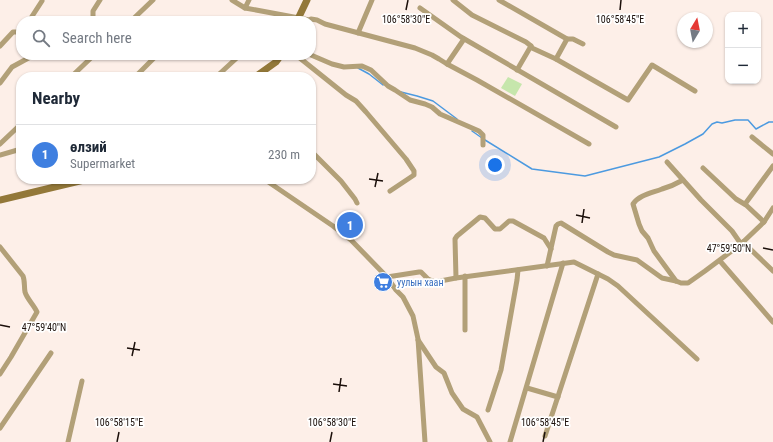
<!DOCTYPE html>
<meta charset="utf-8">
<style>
:root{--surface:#fff;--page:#f6f6f7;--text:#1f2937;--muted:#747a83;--line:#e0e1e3;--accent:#735028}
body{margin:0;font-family:"Roboto Condensed",sans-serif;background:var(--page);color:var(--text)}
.controls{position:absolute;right:12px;top:12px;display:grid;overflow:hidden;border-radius:8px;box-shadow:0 1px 3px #0004}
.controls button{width:36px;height:36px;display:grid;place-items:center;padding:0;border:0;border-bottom:1px solid var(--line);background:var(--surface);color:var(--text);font:20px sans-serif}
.compass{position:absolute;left:677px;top:12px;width:36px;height:36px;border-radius:50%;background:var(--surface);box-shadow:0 1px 3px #0004;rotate:10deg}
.you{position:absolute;left:495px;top:165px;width:14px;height:14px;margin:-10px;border:3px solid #fff;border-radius:50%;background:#1a73e8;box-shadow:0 0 0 6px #1a73e833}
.badge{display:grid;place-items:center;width:26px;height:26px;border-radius:50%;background:var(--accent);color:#fff;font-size:13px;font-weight:700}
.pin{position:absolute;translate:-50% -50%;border:2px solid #fff;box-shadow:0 1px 4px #0006}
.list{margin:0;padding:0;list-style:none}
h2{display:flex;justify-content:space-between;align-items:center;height:52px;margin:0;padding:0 16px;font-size:17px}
h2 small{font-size:13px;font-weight:400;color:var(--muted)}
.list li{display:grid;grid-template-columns:26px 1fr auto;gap:12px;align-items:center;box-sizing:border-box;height:60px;padding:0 16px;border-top:1px solid var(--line)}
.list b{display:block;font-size:15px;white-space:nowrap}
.list p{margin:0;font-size:13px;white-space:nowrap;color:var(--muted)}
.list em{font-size:13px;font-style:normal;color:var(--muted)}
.icon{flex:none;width:22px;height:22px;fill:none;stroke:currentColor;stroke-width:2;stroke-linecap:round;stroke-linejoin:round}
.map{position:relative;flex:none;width:773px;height:442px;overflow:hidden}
.search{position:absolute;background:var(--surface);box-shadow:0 1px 3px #0004;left:16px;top:16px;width:300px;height:44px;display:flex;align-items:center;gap:10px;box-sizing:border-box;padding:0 14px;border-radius:16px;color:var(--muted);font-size:15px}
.panel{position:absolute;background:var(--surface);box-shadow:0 1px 3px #0004;left:16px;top:72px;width:300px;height:112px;border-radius:16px}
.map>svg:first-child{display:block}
.garden{fill:#c6e6ac}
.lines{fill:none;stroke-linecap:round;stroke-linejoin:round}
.stream{stroke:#4c9ae0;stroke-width:1.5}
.street{stroke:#b2a078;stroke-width:5}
.secondary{stroke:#937839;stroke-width:7}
.ticks{fill:none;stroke:#1b0f0a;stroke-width:1.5}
.labels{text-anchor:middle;stroke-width:3.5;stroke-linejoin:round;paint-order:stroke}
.shop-label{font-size:10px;fill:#366cbe;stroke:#fff;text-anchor:start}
.ticks-label{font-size:10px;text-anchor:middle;fill:#1b0f0a;stroke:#fff;stroke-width:3.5;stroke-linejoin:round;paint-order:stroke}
</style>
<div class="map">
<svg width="773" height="442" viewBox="0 0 773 442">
<rect width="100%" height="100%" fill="#fdefe8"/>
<!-- garden -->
<polygon class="garden" points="508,77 522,84 515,96 501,88"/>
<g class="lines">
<!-- stream -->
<g class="stream">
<polyline points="358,68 369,74 383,85"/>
<polyline points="401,92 417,96 433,101 457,119"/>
<polyline points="472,131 482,138"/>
<polyline points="485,140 532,169 585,176 659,157 685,144 703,134 712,124 717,122 722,123 735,120 748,120 756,129 769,122 773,122"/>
</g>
<!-- street -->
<g class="street">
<polyline points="232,0 245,8 299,18 309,20 311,19 317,20 325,24 415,48 432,55 439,59 447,64 477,80 589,144"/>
<polyline points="453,0 472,15 526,42 531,46 532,48 556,59 628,100 652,65 695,91"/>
<polyline points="499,0 567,39"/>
<polyline points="245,8 249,0"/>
<polyline points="420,8 461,37 616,127"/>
<polyline points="29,21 42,1"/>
<polyline points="92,21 93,20 93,11 100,0"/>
<polyline points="131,21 153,0"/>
<polyline points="358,33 372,0"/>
<polyline points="0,46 13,32 17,32 21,31"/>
<polyline points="296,55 346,95 356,101 366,112 406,159 414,171 414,175 390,191"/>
<polyline points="311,55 332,64 344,67 362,66 371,70 388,86 395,90 410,100 425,104 432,107 440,114 479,131 483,135 483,145"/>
<polyline points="556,59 567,39 573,39 583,44"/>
<polyline points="447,64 464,39"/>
<polyline points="517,70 531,46"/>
<polyline points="71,77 94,55"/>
<polyline points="135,77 157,55"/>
<polyline points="216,77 240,55"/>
<polyline points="0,83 12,67 34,55"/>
<polyline points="752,137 773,154"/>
<polyline points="0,144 21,124"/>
<polyline points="311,151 341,181 355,199 357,203"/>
<polyline points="0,155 21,149"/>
<polyline points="667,162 701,200 732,231 741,244"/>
<polyline points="703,168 736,199 746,205 764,222"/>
<polyline points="264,179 333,226 351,240 387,277 396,290 403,297 413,316 418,339 425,442"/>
<polyline points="745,204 773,166"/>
<polyline points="743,242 773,271"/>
<path d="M0,247L23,276C25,281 24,286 25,292C27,299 34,305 37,312L11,357L0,374"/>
<polyline points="720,261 773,322"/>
<polyline points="547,266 556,226 558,224 561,223 608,252 614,255 637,260 662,278 676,281 681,283 688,283 705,271 741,244 764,222 773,208"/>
<polyline points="465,276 465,330"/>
<polyline points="387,277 419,272 421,272 428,279 435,282 456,278 574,262 608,279 618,286 697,359"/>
<polyline points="456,278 455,239 457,236 480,217 485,218 495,229 500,229 509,221 513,221 544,238 551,249"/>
<path d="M676,281L654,251L648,238L642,231L639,224L633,204C639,195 652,193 662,189C669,187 676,184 683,180"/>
<polyline points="418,340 436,367 444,373 452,393 463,409 477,417 490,442"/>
<polyline points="527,388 558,397"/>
<polyline points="488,410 501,370 517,280 518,270"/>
<polyline points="0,428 51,353"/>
<polyline points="545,436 598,274"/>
<polyline points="68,442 82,381"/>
<polyline points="510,442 563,263"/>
</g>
<!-- secondary -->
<g class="secondary">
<polyline points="297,21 307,0"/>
<polyline points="255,77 276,62 281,55"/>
<polyline points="0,200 88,179"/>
</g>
</g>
<!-- ticks -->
<path class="ticks" d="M406,10L408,0M620,10L621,0M369,179L383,181M375,187L378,173M576,215L590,218M582,223L584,209M763,248L773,250M0,325L10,327M127,348L140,350M132,356L135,342M333,384L347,386M339,392L341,378M117,442L119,432M330,442L332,432M543,442L545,432"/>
<!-- icons -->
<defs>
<symbol id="supermarket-disc" viewBox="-11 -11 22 22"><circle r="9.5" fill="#3f7fe0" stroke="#fff"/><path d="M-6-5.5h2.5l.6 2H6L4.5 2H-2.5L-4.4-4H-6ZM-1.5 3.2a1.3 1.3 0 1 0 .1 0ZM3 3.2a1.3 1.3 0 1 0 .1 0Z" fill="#fff"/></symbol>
</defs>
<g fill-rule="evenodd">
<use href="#supermarket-disc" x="372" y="271" width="22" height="22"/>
</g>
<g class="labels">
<!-- shop labels -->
<g class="shop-label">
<text x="397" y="286">уулын хаан</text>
</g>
</g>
<g class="ticks-label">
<text x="406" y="23">106°58'30"E</text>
<text x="620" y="23">106°58'45"E</text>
<text x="729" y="252">47°59'50"N</text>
<text x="44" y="331">47°59'40"N</text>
<text x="119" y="426">106°58'15"E</text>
<text x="332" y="426">106°58'30"E</text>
<text x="545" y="426">106°58'45"E</text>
</g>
</svg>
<div class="controls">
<button>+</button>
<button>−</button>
</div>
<svg class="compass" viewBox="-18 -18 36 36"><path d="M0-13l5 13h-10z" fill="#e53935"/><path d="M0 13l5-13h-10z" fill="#747a83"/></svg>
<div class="you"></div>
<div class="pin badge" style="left:350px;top:225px;background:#3f7fe0">1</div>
<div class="search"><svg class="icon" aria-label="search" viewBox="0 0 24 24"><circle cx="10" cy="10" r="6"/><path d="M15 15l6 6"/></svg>Search here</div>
<section class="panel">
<h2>Nearby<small></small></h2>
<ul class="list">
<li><span class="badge" style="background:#3f7fe0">1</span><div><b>өлзий</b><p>Supermarket</p></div><em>230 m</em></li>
</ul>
</section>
</div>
